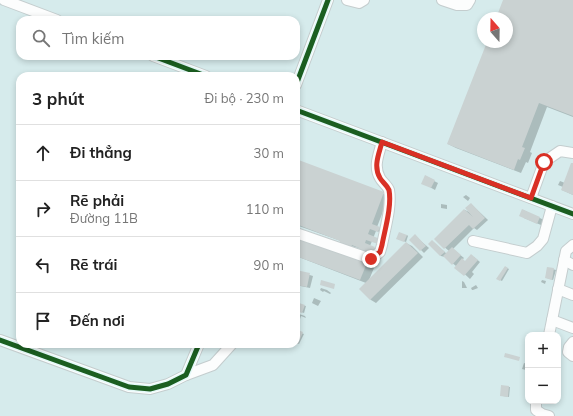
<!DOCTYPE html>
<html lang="vi">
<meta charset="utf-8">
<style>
:root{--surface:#fff;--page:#f6f6f6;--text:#222;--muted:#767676;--line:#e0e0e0}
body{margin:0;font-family:Mulish,sans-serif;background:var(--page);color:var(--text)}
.controls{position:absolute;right:12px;bottom:12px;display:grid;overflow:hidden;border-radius:8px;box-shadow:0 2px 6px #0003}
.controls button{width:36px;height:36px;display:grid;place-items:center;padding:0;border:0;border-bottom:1px solid var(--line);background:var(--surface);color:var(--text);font:20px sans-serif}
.compass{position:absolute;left:477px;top:12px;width:36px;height:36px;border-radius:50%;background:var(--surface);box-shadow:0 2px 6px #0003;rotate:340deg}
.stop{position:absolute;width:12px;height:12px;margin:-9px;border:3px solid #d93025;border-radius:50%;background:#fff}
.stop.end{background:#d93025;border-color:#fff;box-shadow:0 1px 4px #0008}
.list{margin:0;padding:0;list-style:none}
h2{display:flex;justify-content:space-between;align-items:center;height:52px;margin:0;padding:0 16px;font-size:17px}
h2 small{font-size:13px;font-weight:400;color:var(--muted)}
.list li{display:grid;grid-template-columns:26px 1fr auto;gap:12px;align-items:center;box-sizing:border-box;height:56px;padding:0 16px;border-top:1px solid var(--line)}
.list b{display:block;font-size:15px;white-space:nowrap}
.list p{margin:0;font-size:13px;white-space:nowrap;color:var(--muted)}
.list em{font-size:13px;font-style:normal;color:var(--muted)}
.icon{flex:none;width:22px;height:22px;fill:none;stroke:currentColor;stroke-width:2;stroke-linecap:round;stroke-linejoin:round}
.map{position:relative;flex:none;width:573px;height:416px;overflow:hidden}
.search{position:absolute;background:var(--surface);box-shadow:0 2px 6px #0003;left:16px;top:16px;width:284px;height:44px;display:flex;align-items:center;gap:10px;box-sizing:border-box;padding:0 14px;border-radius:12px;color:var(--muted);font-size:15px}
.panel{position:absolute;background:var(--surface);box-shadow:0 2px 6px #0003;left:16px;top:72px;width:284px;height:276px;border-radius:12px}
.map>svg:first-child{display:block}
.built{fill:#d6ebec;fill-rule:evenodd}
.shadow{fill:#0003}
.building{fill:#cad2d2}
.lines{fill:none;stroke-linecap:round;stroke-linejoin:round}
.minor-casing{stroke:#c4cdce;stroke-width:12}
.minor{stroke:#fcfdfd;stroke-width:10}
.cycleway-casing{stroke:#e4f9f9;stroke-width:8}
.cycleway{stroke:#1b5e20;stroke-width:5}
.route{stroke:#d93025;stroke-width:5}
</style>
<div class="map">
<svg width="573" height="416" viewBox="0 0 573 416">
<rect width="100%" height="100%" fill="#e9f4f4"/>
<!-- built -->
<path class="built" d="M0,0H573V416H0ZM483,18H507V42H483ZM20,20H296V56H20ZM20,76H296V344H20ZM528,335H558V401H528Z"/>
<!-- shadow -->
<g class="shadow">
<polygon points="504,0 573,0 573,117 547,107 530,152 532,153 528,163 526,162 521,173 456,148 448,144 488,42 507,42 507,18 497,18"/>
<polygon points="296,160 389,196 377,227 381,229 380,232 376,231 370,246 378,250 375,257 359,248 342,244 341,241 296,225"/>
<polygon points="573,164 573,195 562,190 563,187 558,185 560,181 565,183"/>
<polygon points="434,181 438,183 435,190 426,185"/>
<polygon points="466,195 470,198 468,201 463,197"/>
<polygon points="441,204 447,205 447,209 441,208"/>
<polygon points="471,204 488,220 477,230 474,228 453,249 464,258 462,260 466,262 474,257 480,262 472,272 474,274 470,279 456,266 445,257 441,256 429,244 432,241 447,254 449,251 435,239 465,210 471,213"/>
<polygon points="523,210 544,220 541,225 524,218"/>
<polygon points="407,235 408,236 406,242 398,239"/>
<polygon points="415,236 429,248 424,253 411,240"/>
<polygon points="297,238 366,264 374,268 369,280 406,243 412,246 423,257 376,303 371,300 360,289 366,283 296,256 296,242"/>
<polygon points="505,267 509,269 502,281 498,279"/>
<polygon points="548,268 556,270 553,280 547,278"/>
<polygon points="296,271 313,276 310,288 296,285"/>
<polygon points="542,280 546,281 545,284 541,282"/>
<polygon points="462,281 464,282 467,288 462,288"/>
<polygon points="476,285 478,288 473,290 472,290 471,288"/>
<polygon points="321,288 327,290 331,293 330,294 324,291 323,292 320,290"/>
<polygon points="314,298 321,301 318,306 312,303"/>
<polygon points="296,304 306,306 304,313 296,310"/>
<polygon points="296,313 305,316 306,318 301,316 300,319 296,318"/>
<polygon points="297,321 300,323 299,327 296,326"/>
<polygon points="298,332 304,334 299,344 296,343 296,337"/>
<polygon points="524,363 528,364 526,370 522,369"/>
<polygon points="508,387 510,387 509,397 503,396"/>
</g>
<!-- building -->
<g class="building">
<polygon points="503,0 573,0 573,116 539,103 522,147 525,148 520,160 518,159 514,170 447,144 487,42 507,42 507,18 496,18"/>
<polygon points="296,159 384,192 372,224 380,227 378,232 370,229 368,234 380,239 378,244 366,240 365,243 375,247 371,255 358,250 359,248 352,245 351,247 339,244 340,241 296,224"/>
<polygon points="571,163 573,163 573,195 561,190"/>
<polygon points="425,175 435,180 431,188 421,184"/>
<polygon points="471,203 485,218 473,229 469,225 444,249 434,239 464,209 473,217 465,208"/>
<polygon points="522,209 540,217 537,224 519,216"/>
<polygon points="399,232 407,235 404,242 396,239"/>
<polygon points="415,234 426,246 420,251 409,240"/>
<polygon points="297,237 367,263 360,280 296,256"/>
<polygon points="432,240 445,252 440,256 428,244"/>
<polygon points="406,242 418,253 370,300 359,289"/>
<polygon points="452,247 461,255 452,265 443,256"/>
<polygon points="471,254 478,260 464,276 454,268 462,258 465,261"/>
<polygon points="505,266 508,268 500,281 496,279"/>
<polygon points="547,267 554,268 552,280 545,278"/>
<polygon points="296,270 310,273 307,287 296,285"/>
<polygon points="321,280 335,284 334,289 320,285"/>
<polygon points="296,302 305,305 302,313 296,311"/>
<polygon points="298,330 303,332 298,344 296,344 296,335"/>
<polygon points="505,353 520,357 519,361 504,357"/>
<polygon points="501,385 509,386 508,397 500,396"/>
</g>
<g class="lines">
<defs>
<g id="minor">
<polyline points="4,0 57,20"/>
<polyline points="347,0 359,3 364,0"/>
<polyline points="442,0 457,5 467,5 470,0"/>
<polyline points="153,56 206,76"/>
<polyline points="296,85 328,0"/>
<polyline points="296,110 573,214"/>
<polyline points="531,198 544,162 560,151 573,153"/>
<path d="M296,233L371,259L380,252L382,245C385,229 392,206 389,190C387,185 382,182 380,178C373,166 379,154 382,142"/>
<polyline points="473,241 527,253 537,246 543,239 552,206"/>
<polyline points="564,260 573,265"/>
<polyline points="558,289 573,295"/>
<polyline points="552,320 573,328"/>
<polyline points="549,335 566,251 573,245"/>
<polyline points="0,340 129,387 150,389 168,384 186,375 199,344"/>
<polyline points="573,342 569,347 568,352 573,356"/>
<polyline points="186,375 213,365 232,344"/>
<polyline points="536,401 536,410 542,414 549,416"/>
</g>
</defs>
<!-- minor casing -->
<use href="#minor" class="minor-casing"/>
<!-- minor -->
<use href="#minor" class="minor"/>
<defs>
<g id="cycleway">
<polyline points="153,56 206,76"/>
<polyline points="296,85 328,0"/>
<polyline points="296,110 573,214"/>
<polyline points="0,340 129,387 150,389 168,384 186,375 199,344"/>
</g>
</defs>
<!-- cycleway casing -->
<use href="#cycleway" class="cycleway-casing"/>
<!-- cycleway -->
<use href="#cycleway" class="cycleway"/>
</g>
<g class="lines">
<!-- route -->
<path class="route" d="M371,259L380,252L382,245C385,229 392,206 389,190C387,185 382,182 380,178C373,166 379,154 382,142L531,198L544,162"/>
</g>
</svg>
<div class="controls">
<button>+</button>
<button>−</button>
</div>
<svg class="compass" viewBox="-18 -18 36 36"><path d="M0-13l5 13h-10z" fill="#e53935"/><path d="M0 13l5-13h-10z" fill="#767676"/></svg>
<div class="stop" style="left:544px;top:162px"></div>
<div class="stop end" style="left:371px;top:259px"></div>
<div class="search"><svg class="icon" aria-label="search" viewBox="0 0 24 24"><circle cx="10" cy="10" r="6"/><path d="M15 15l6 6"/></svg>Tìm kiếm</div>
<section class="panel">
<h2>3 phút<small>Đi bộ · 230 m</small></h2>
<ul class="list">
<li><svg class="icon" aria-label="ahead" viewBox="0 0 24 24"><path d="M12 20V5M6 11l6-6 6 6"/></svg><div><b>Đi thẳng</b></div><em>30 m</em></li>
<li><svg class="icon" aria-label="right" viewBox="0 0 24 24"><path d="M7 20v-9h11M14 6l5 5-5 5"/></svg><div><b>Rẽ phải</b><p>Đường 11B</p></div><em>110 m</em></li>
<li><svg class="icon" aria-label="left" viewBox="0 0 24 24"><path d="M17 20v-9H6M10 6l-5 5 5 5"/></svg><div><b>Rẽ trái</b></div><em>90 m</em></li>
<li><svg class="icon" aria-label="arrive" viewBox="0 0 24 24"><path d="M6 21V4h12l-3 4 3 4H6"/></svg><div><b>Đến nơi</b></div></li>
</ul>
</section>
</div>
